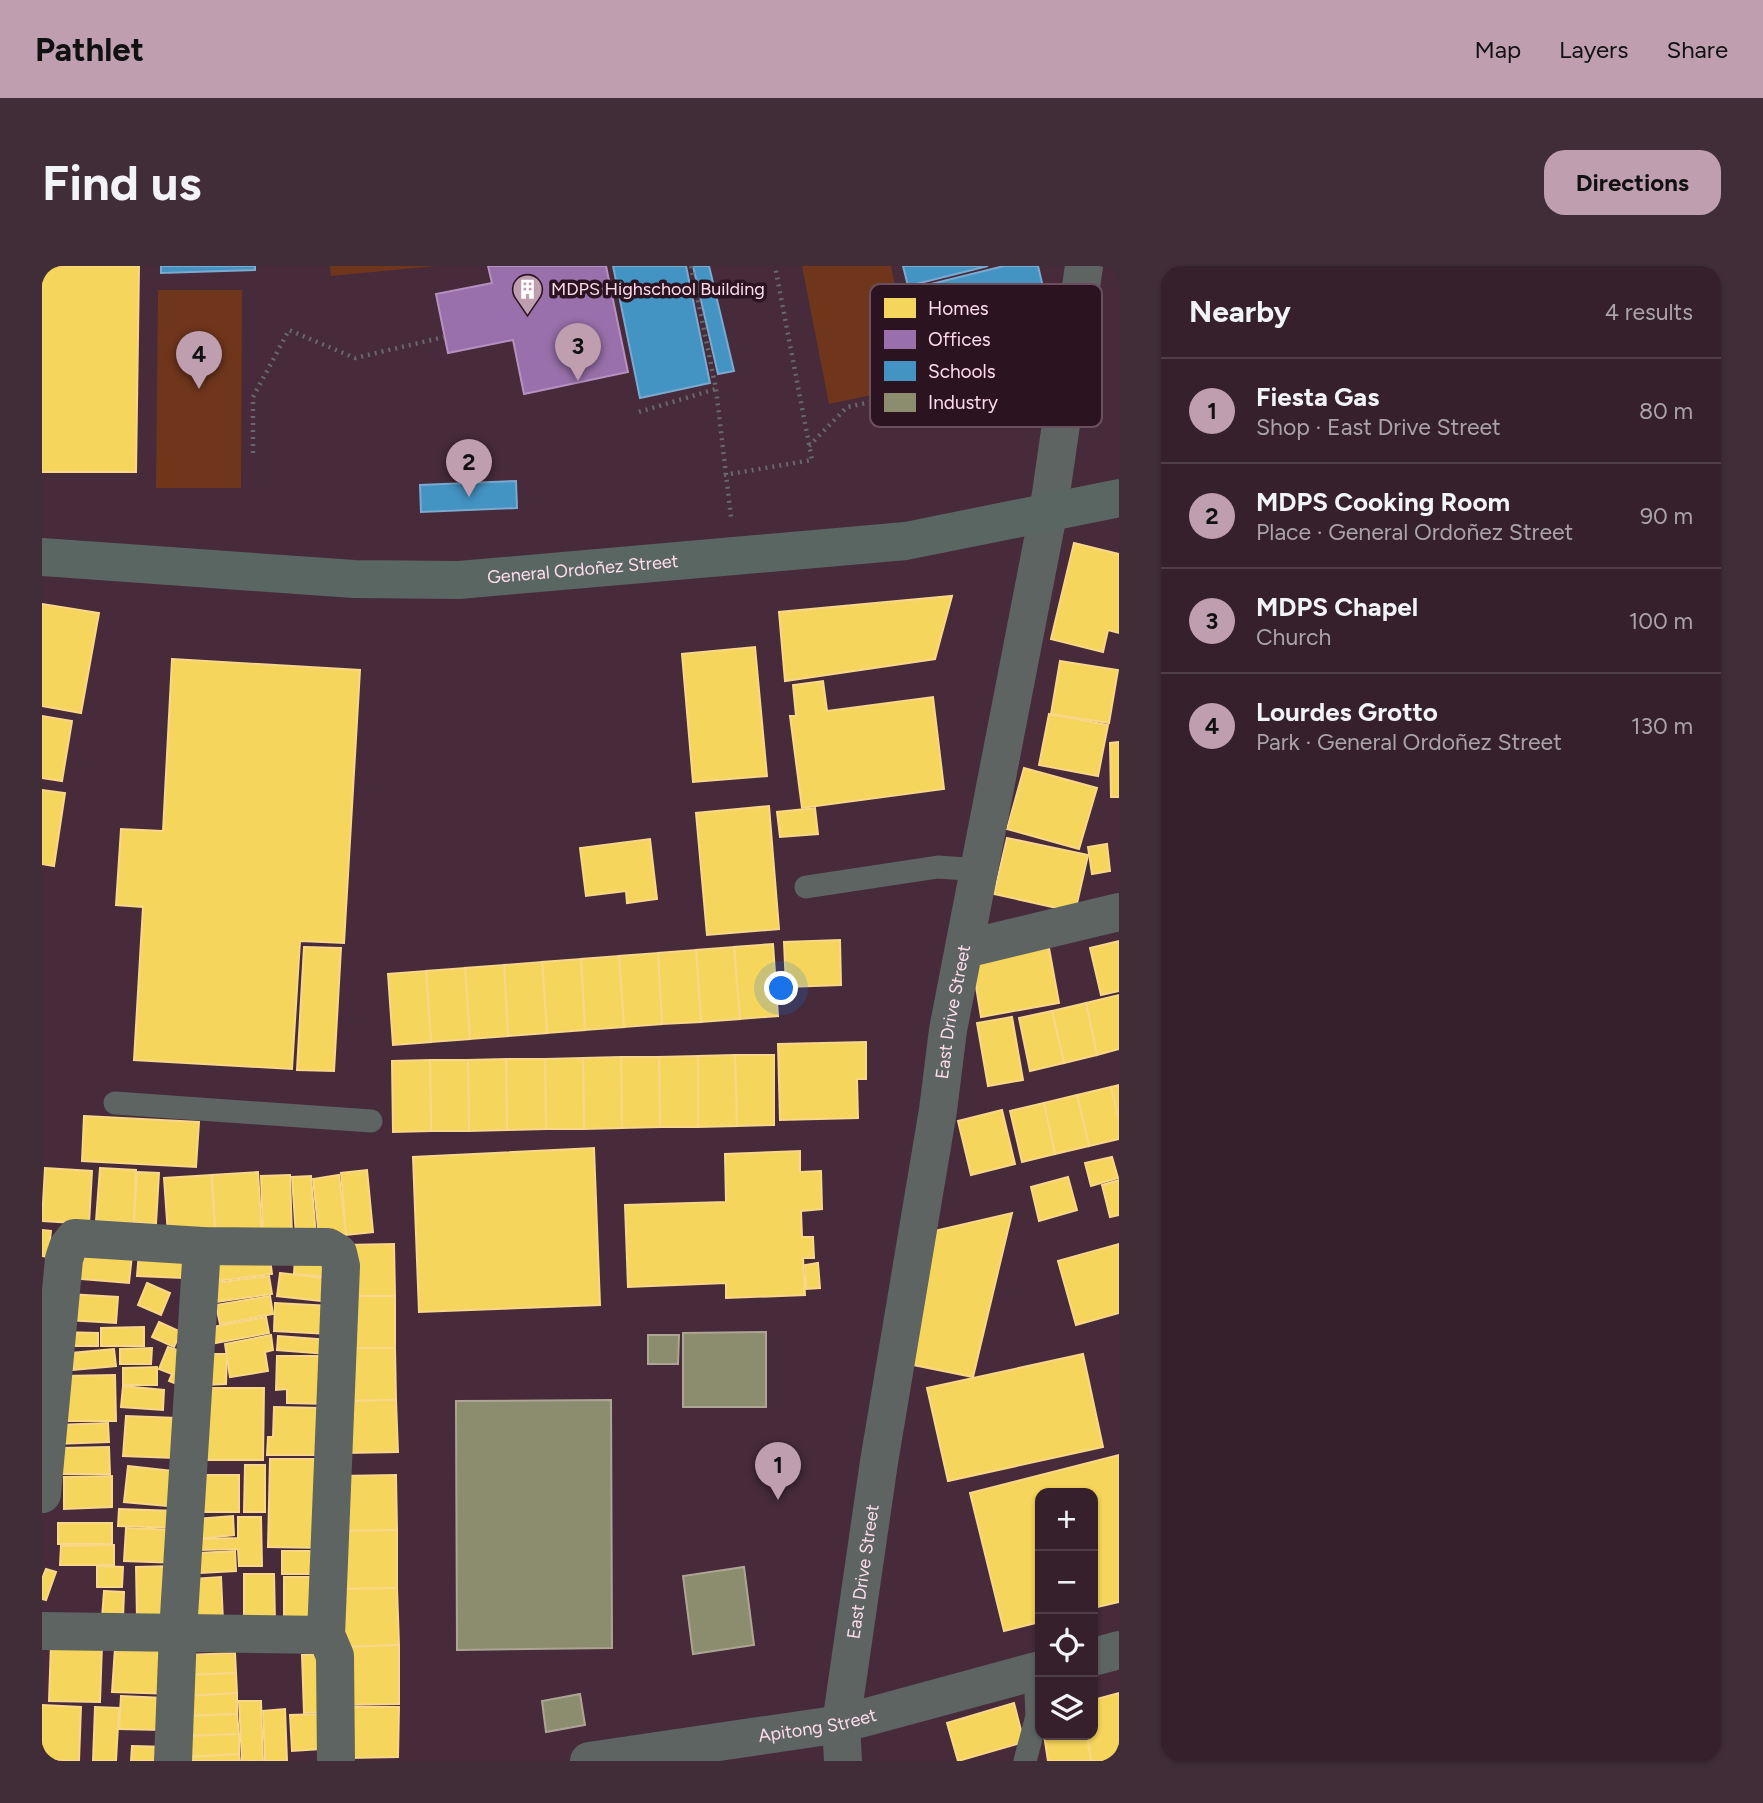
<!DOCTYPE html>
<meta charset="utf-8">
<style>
:root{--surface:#35202c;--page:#402d38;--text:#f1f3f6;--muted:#aaa3a9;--line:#4f3e48;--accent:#be9eaf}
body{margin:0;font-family:Figtree,sans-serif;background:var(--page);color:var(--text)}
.controls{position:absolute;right:21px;bottom:21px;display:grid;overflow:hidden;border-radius:14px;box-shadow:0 2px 5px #0004}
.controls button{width:63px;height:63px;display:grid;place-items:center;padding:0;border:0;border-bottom:2px solid var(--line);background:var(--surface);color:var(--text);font:35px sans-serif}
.you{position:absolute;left:740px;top:723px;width:24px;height:24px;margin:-18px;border:5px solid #fff;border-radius:50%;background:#1a73e8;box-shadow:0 0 0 10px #1a73e833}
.badge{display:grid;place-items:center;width:46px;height:46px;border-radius:50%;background:var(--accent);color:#111;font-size:23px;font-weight:700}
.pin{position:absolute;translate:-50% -58px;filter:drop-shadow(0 2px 4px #0008)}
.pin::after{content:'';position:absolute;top:37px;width:24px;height:21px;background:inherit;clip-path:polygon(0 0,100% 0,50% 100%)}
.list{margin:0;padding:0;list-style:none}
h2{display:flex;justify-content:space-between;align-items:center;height:91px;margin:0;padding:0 28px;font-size:30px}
h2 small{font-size:23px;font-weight:400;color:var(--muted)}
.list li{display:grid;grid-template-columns:46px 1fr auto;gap:21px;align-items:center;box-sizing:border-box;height:105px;padding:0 28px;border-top:2px solid var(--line)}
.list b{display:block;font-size:26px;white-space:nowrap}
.list p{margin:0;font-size:23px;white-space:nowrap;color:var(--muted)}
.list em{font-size:23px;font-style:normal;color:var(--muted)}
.icon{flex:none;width:38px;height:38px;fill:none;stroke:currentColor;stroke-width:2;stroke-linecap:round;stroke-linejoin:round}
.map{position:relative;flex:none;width:1077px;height:1495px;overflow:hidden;border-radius:21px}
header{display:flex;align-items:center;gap:42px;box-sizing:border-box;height:98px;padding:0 35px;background:var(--accent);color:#111}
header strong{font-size:33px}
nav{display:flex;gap:38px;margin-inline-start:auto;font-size:24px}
.intro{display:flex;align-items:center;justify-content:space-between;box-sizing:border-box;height:168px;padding:0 42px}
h1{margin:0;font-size:49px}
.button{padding:18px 32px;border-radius:21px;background:var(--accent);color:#111;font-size:24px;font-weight:700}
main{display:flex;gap:42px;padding:0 42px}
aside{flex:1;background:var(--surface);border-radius:21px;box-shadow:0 2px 5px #0004}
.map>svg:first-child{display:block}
.green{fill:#6f361c}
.homes{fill:#f6d55c;stroke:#f8d788;stroke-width:2}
.offices{fill:#9970ab;stroke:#b790bf;stroke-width:2}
.schools{fill:#4393c3;stroke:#7ba9d0;stroke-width:2}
.industry{fill:#8c8c6e;stroke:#aea494;stroke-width:2}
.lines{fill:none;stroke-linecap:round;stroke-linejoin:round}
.path{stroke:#686769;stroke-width:4.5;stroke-dasharray:2 5;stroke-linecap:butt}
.service{stroke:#5d6462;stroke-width:23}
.minor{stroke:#5d6462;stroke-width:38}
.tertiary{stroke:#5d6462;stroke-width:38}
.secondary{stroke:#5a6662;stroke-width:38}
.labels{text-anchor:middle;stroke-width:7;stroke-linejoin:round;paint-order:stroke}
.poi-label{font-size:18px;fill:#fedced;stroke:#2b1320;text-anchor:start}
.street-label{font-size:18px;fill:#fedced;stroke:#2b1320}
.key{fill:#2b1320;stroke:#6a4f5e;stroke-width:2}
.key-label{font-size:19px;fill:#fedced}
</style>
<header>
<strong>Pathlet</strong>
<nav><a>Map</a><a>Layers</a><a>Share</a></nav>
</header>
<div class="intro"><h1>Find us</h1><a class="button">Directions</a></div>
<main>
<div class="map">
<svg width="1077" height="1495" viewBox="0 0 1077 1495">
<rect width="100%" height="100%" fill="#472b3b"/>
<!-- green -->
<g class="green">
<polygon points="288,0 394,0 289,10"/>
<polygon points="760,0 849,0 873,120 787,138"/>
<polygon points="116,24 200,24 199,222 114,222"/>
</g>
<!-- homes -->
<g class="homes">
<polygon points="0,0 97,0 94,206 0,206"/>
<polygon points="1032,277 1077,288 1077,367 1066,364 1061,386 1009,373"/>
<polygon points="910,330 893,393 743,415 737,346"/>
<polygon points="0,338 57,347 39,447 0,440"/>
<polygon points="713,381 725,510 651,516 640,388"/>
<polygon points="130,393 318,404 302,677 258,675 250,803 92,794 101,641 74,639 79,563 121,565"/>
<polygon points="1018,395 1076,404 1067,457 1009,448"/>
<polygon points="781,415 785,445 891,431 902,523 760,542 748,450 754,450 751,419"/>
<polygon points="1007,448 1066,459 1056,510 997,499"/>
<polygon points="0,450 30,455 20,515 0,512"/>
<polygon points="1077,476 1077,531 1069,531 1068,477"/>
<polygon points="982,502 1055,522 1037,583 965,563"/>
<polygon points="0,524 23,527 12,600 0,598"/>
<polygon points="727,540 737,663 665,669 654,547"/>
<polygon points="773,542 776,568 738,571 735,546"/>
<polygon points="965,572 1046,589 1033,646 952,628"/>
<polygon points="608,573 615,633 585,637 584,625 544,630 538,582"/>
<polygon points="1065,578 1068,605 1050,608 1046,581"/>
<polygon points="798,674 799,719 744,721 742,676"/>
<polygon points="1077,675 1077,725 1059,729 1048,682"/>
<polygon points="731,678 736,750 698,753 692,681"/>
<polygon points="262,681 299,682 292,805 255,804"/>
<polygon points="692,681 698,753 659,756 654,684"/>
<polygon points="1007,682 1017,737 939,751 930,696"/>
<polygon points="654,684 659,756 620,758 616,687"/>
<polygon points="616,687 620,758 582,761 577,690"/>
<polygon points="577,690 582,761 543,764 539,693"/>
<polygon points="539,693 543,764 505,767 500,696"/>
<polygon points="500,696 505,767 466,770 462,699"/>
<polygon points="462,699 466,770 428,773 423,702"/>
<polygon points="423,702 428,773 389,776 384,705"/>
<polygon points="384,705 389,776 351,779 346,708"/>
<polygon points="1077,729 1077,783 1055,789 1044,737"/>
<polygon points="1044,737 1055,789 1022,797 1010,745"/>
<polygon points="1010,745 1022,797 988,805 977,752"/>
<polygon points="970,751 981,814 946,820 935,757"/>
<polygon points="824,776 824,813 815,813 816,852 738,854 736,778"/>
<polygon points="693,789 732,789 732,859 695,860"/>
<polygon points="693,789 695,860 656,861 656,790"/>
<polygon points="656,790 656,861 618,861 617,791"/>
<polygon points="579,791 617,791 618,861 580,862"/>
<polygon points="579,791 580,862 542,863 541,792"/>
<polygon points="541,792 542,863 504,863 503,793"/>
<polygon points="464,793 503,793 504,863 465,864"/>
<polygon points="464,793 465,864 427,865 426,794"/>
<polygon points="388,794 426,794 427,865 389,865"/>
<polygon points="388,794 389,865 351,866 350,795"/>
<polygon points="1077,819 1077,856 1069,821"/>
<polygon points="1069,821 1077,856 1077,873 1047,880 1035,829"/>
<polygon points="1035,829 1047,880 1013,888 1002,837"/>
<polygon points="1002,837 1013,888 980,896 968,845"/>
<polygon points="960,844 973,898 929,909 916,855"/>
<polygon points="42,850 157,856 154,901 40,895"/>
<polygon points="552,882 558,1039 377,1046 371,891"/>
<polygon points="758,885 758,906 779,905 780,943 759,945 760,971 771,971 772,992 761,992 763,1029 684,1032 684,1017 586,1021 583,939 684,936 683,888"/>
<polygon points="1070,891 1076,912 1049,920 1043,897"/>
<polygon points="3,902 50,905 47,958 0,955"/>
<polygon points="58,902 94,904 92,957 54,955"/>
<polygon points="325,904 331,966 304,969 299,907"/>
<polygon points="95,906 117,907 114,958 92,956"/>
<polygon points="216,906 220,969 174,972 170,909"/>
<polygon points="169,909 173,966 126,969 122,912"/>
<polygon points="248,909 250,969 221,971 219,910"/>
<polygon points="297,909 304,968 277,971 271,913"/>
<polygon points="269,910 274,970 254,971 250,911"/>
<polygon points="1026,911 1035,944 997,955 989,921"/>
<polygon points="1077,914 1077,949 1068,951 1060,919"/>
<polygon points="970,947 931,1111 866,1098 892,965"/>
<polygon points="0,964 9,965 6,991 0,990"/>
<polygon points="352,978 353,1030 302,1030 302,979"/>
<polygon points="1077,978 1077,1047 1034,1059 1016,995"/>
<polygon points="30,984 90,989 87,1017 28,1012"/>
<polygon points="227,984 230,1008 167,1016 164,991"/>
<polygon points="97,986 144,987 142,1012 95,1010"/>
<polygon points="292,987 290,1011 252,1008 253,992"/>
<polygon points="776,997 778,1022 764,1023 763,999"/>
<polygon points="238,1007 290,1013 287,1036 235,1030"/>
<polygon points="227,1010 230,1028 173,1036 171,1017"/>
<polygon points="105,1017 128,1027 119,1049 96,1039"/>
<polygon points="26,1028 76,1031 74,1057 25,1054"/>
<polygon points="228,1030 231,1048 178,1058 174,1039"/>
<polygon points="302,1030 353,1030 353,1082 303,1082"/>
<polygon points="233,1037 289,1040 287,1068 232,1065"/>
<polygon points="224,1051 227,1067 168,1078 165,1062"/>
<polygon points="117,1056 139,1066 132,1081 110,1071"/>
<polygon points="102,1061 102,1080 59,1080 59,1062"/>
<polygon points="19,1066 56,1067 56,1080 19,1080"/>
<polygon points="229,1069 231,1084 223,1086 226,1105 188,1111 183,1078"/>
<polygon points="236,1070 287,1074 285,1088 235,1084"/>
<polygon points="126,1081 150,1089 142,1121 127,1115 130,1108 117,1103"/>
<polygon points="110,1082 109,1098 78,1098 78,1083"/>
<polygon points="303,1082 353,1082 354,1134 301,1135"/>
<polygon points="72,1083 74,1100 31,1104 29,1087"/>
<polygon points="162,1088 185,1088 184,1118 161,1119"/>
<polygon points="1041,1088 1061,1181 906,1215 885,1122"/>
<polygon points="235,1090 287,1090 286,1138 245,1137 245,1123 234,1124"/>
<polygon points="115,1101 115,1119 81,1119 81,1102"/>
<polygon points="73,1109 74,1155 21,1155 20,1110"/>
<polygon points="81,1120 122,1124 121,1144 79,1141"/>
<polygon points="157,1122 222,1122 221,1194 156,1194"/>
<polygon points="354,1134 356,1186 302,1187 301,1135"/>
<polygon points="232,1141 280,1142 286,1189 225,1189 226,1171 231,1171"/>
<polygon points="84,1150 135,1152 133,1192 81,1190"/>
<polygon points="66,1157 67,1176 13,1178 13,1159"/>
<polygon points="67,1181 68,1208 19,1208 19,1182"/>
<polygon points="1077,1189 1077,1336 1051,1342 1051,1227 998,1227 998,1356 962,1365 928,1227"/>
<polygon points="228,1193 285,1193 283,1282 226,1281"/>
<polygon points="203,1199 223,1199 223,1246 202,1246"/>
<polygon points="86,1200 139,1206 136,1241 82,1236"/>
<polygon points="161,1209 197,1209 197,1246 160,1246"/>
<polygon points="354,1209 355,1264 298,1265 298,1210"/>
<polygon points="70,1210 70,1241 22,1243 22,1211"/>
<polygon points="77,1243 136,1245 135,1262 76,1260"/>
<polygon points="191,1250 192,1269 156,1273 154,1253"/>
<polygon points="196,1251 219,1251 220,1300 197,1300 196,1283 157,1284 156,1273 196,1272"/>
<rect x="16" y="1257" width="54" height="21"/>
<polygon points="84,1262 137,1264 136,1297 82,1295"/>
<polygon points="355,1264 355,1322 299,1323 298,1265"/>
<polygon points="72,1279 72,1299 18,1299 19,1280"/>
<polygon points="193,1285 194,1305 158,1307 157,1287"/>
<polygon points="240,1285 275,1285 274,1308 240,1308"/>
<polygon points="55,1300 81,1301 80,1321 55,1321"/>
<polygon points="132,1300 132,1351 95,1353 94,1301"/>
<polygon points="4,1303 14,1306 4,1334 0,1333 0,1313"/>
<polygon points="202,1308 232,1308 233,1355 202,1356"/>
<polygon points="179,1311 181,1355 153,1357 151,1313"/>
<rect x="242" y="1311" width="41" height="53"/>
<polygon points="355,1322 357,1379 300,1381 299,1323"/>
<polygon points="62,1325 82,1326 81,1353 60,1352"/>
<polygon points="9,1377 60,1379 58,1436 7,1435"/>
<polygon points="357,1379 357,1438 300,1439 300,1381"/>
<polygon points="73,1382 134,1385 132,1428 70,1426"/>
<polygon points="193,1387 194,1407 144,1409 143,1389"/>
<polygon points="288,1388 289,1446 262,1447 260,1389"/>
<polygon points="194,1407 195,1427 145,1430 144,1409"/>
<polygon points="195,1427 195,1448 146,1450 145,1430"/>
<polygon points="1077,1427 1077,1495 1049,1495 1045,1469 1051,1469 1051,1434"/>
<polygon points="79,1430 122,1432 120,1464 77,1463"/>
<polygon points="197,1435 219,1435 221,1495 200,1495"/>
<polygon points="972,1437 982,1476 916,1495 905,1457"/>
<polygon points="0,1439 39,1441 37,1495 0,1494"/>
<polygon points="53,1441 77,1442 74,1495 51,1495"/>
<polygon points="308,1441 357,1441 356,1491 307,1492"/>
<polygon points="243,1443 245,1495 223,1495 221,1445"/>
<polygon points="195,1448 197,1468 146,1470 146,1450"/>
<polygon points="278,1448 279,1483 250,1485 248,1449"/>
<polygon points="197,1468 197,1488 147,1491 146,1470"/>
<polygon points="1002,1469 1045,1469 1049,1495 1006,1495"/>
<polygon points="90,1480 128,1481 127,1495 89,1495"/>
<polygon points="197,1488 198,1495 147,1495 147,1491"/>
</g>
<!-- offices -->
<polygon class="offices" points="446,0 564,0 586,106 482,128 471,74 406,87 394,28 450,17"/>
<!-- schools -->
<g class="schools">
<polygon points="119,0 213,0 213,4 119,7"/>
<polygon points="571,0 644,0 668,117 598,132"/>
<polygon points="651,0 667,0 692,105 676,108"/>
<polygon points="861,0 946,0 866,20"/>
<polygon points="962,0 996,0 1005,38 892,66 881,20"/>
<polygon points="474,215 475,242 379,246 378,219"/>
</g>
<!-- industry -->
<g class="industry">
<polygon points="724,1066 724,1141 641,1141 641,1067"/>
<polygon points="606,1069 637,1069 636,1098 606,1098"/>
<polygon points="569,1134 570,1382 415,1384 414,1135"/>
<polygon points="702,1301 712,1379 651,1388 641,1310"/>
<polygon points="538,1428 543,1459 504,1466 500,1435"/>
</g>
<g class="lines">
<!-- path -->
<g class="path">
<polyline points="649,0 674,123 689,251"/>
<polyline points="597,146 674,123"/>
<polyline points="767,180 805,141 891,123 881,44"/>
<polyline points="211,187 211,131 247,64 313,92 402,71"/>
<polyline points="682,209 770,194 733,0"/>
</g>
<!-- service -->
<g class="service">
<polyline points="764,621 896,601 938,604"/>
<polyline points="73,837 329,855"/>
<polyline points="983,1495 995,1450 993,1406"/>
</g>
<!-- minor -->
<g class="minor">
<polyline points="923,683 1077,646"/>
<polyline points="0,1228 22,993 26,981 33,972 160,980 286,981 296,987 299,1000 284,1369 293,1390 294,1495"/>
<polyline points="0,1365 284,1369"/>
<polyline points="1051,1391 1077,1384"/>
<polyline points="131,1495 136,1366 160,980"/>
<path id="s1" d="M547,1495L799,1458L998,1404"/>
</g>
<!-- tertiary -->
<path class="tertiary" id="s2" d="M801,1495L799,1458L837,1196L896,844L906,764L1006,248L1042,0"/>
<!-- secondary -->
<path class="secondary" id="s3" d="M0,291L312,313L417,314L864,275L1077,232"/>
</g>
<!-- icons -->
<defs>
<symbol id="building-pin" viewBox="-11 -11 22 30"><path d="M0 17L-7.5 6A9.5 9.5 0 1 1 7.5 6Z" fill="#be9eaf" stroke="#2b1320"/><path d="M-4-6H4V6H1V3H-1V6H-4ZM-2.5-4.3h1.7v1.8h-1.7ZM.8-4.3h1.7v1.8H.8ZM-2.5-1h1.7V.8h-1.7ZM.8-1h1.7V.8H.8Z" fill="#fff"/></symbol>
</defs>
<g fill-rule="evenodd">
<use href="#building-pin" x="468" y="6" width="35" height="47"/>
</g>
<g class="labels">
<!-- poi labels -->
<g class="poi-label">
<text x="509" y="29">MDPS Highschool Building</text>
</g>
<!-- street labels -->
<g class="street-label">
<text dy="6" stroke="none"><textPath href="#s3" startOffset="542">General Ordoñez Street</textPath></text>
<text dy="6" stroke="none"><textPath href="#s2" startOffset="758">East Drive Street</textPath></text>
<text dy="6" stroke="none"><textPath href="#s2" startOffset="191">East Drive Street</textPath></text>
<text dy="6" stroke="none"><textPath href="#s1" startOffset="231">Apitong Street</textPath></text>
</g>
</g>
<!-- legend -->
<rect x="828" y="18" width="232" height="143" rx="10" class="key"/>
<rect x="842" y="32" width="32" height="20" fill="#f6d55c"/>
<rect x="842" y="64" width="32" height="19" fill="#9970ab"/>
<rect x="842" y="95" width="32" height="20" fill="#4393c3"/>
<rect x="842" y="127" width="32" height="19" fill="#8c8c6e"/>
<g class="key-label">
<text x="886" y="49">Homes</text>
<text x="886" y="80">Offices</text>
<text x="886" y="112">Schools</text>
<text x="886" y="143">Industry</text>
</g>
</svg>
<div class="controls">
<button>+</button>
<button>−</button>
<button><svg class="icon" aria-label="locate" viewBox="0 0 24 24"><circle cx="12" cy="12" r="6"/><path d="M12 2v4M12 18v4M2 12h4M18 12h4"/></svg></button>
<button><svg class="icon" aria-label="layers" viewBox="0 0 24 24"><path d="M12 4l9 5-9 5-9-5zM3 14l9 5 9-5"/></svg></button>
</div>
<div class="you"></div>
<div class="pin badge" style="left:736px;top:1234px">1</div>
<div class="pin badge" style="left:427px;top:231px">2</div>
<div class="pin badge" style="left:536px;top:115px">3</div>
<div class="pin badge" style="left:157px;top:123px">4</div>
</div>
<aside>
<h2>Nearby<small>4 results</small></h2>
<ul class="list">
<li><span class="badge">1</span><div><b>Fiesta Gas</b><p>Shop · East Drive Street</p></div><em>80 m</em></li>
<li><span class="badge">2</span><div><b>MDPS Cooking Room</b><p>Place · General Ordoñez Street</p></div><em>90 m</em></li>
<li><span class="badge">3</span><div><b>MDPS Chapel</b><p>Church</p></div><em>100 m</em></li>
<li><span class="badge">4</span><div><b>Lourdes Grotto</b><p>Park · General Ordoñez Street</p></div><em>130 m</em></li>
</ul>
</aside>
</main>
